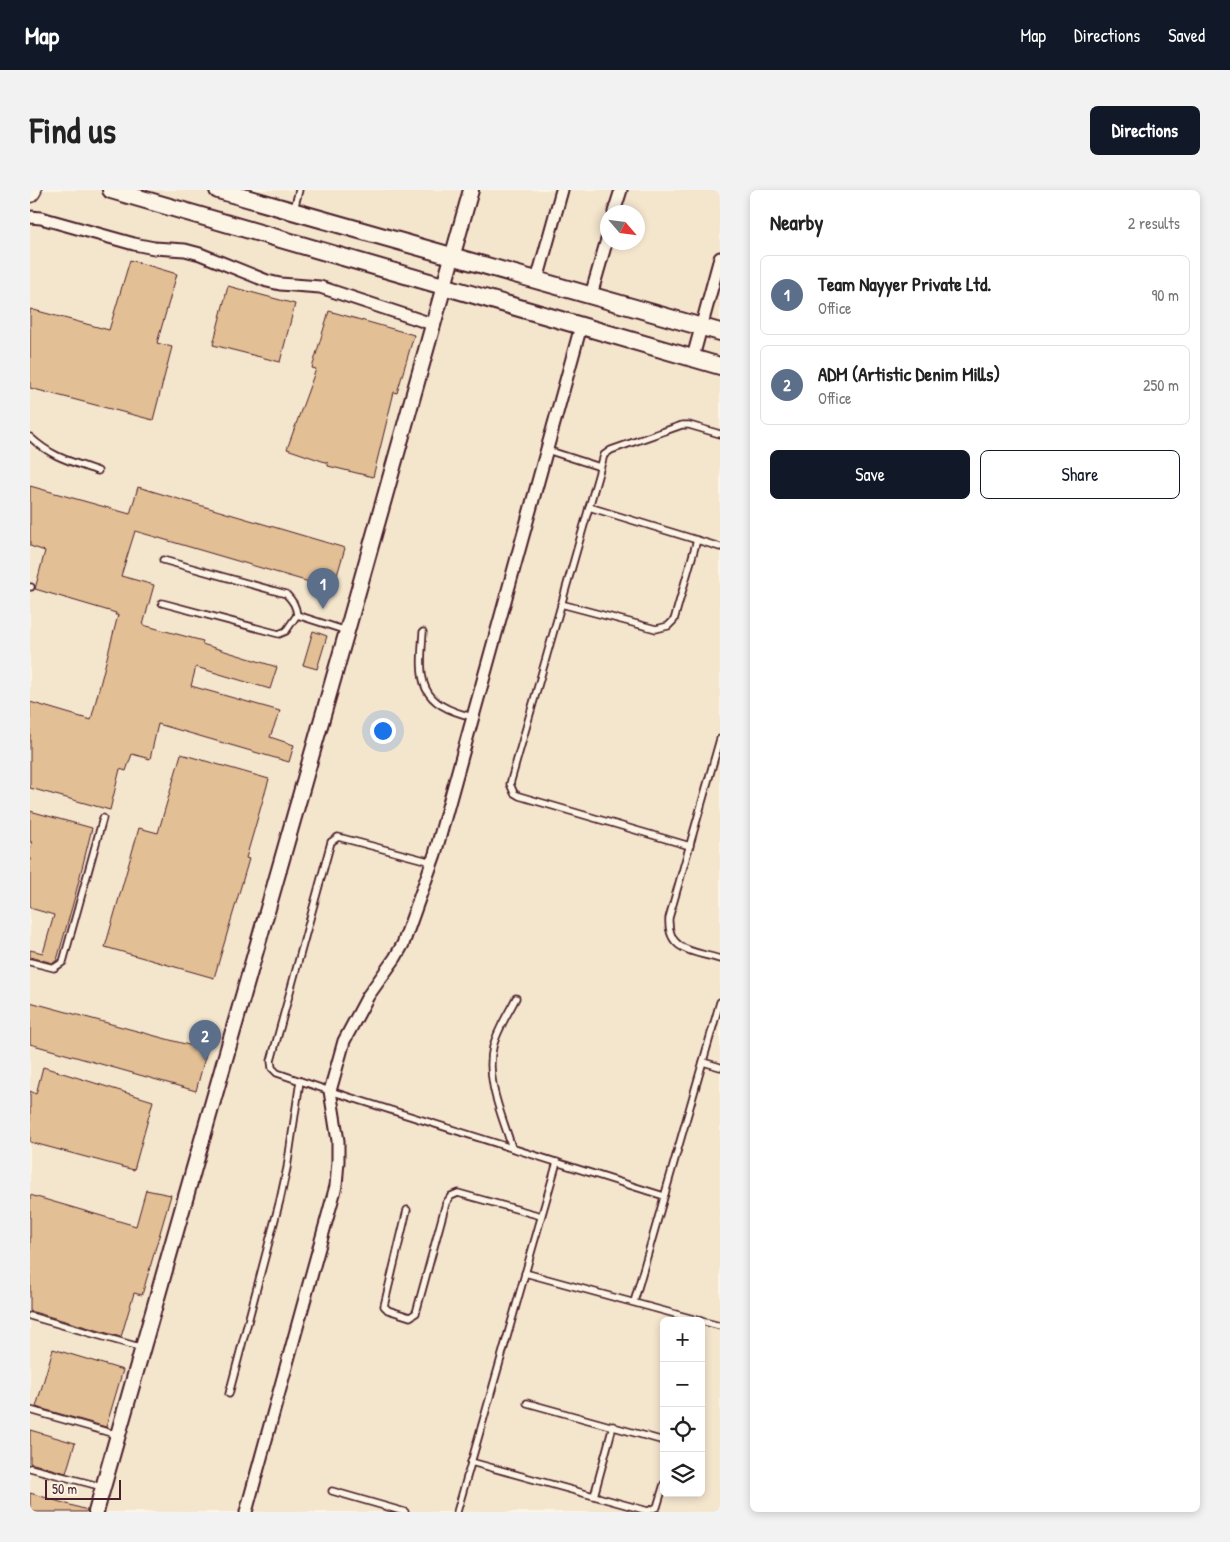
<!DOCTYPE html>
<meta charset="utf-8">
<style>
:root{--surface:#fff;--page:#f2f2f2;--text:#222;--muted:#767676;--line:#e0e0e0;--accent:#111827}
body{margin:0;font-family:"Patrick Hand",sans-serif;background:var(--page);color:var(--text)}
.controls{position:absolute;right:15px;bottom:15px;display:grid;overflow:hidden;border-radius:8px;box-shadow:0 2px 8px #0003}
.controls button{width:45px;height:45px;display:grid;place-items:center;padding:0;border:0;border-bottom:1px solid var(--line);background:var(--surface);color:var(--text);font:25px sans-serif}
.compass{position:absolute;left:570px;top:15px;width:45px;height:45px;border-radius:50%;background:var(--surface);box-shadow:0 2px 8px #0003;rotate:118deg}
.scale{position:absolute;left:15px;bottom:12px;width:76px;box-sizing:border-box;padding-left:5px;border:2px solid #4a1f2b;border-top:0;font-size:14px;line-height:18px;white-space:nowrap;color:#4a1f2b;-webkit-text-stroke:4px #fcf5e5;paint-order:stroke}
.you{position:absolute;left:352px;top:540px;width:18px;height:18px;margin:-12px;border:4px solid #fff;border-radius:50%;background:#1a73e8;box-shadow:0 0 0 8px #1a73e833}
.badge{display:grid;place-items:center;width:32px;height:32px;border-radius:50%;background:var(--accent);color:#fff;font-size:16px;font-weight:700}
.pin{position:absolute;translate:-50% -41px;filter:drop-shadow(0 1px 2px #0008)}
.pin::after{content:'';position:absolute;top:26px;width:18px;height:15px;background:inherit;clip-path:polygon(0 0,100% 0,50% 100%)}
.list{margin:0;padding:0;list-style:none}
h2{display:flex;justify-content:space-between;align-items:center;height:65px;margin:0;padding:0 20px;font-size:21px}
h2 small{font-size:16px;font-weight:400;color:var(--muted)}
.list li{display:grid;grid-template-columns:32px 1fr auto;gap:15px;align-items:center;box-sizing:border-box;height:80px;margin:0 10px 10px;padding:0 10px;border:1px solid var(--line);border-radius:8px}
.list b{display:block;font-size:19px;white-space:nowrap}
.list p{margin:0;font-size:16px;white-space:nowrap;color:var(--muted)}
.list em{font-size:16px;font-style:normal;color:var(--muted)}
.actions{display:flex;gap:10px;padding:15px 20px}
.actions a{flex:1;padding:11px 0;border:1px solid var(--accent);border-radius:8px;text-align:center;font-size:18px;color:var(--accent)}
.actions .main{background:var(--accent);color:#fff}
.icon{flex:none;width:28px;height:28px;fill:none;stroke:currentColor;stroke-width:2;stroke-linecap:round;stroke-linejoin:round}
.map{position:relative;flex:none;width:690px;height:1322px;overflow:hidden;border-radius:8px}
header{display:flex;align-items:center;gap:30px;box-sizing:border-box;height:70px;padding:0 25px;background:var(--accent);color:#fff}
header strong{font-size:24px}
nav{display:flex;gap:28px;margin-inline-start:auto;font-size:18px}
.intro{display:flex;align-items:center;justify-content:space-between;box-sizing:border-box;height:120px;padding:0 30px}
h1{margin:0;font-size:35px}
.button{padding:12px 22px;border-radius:8px;background:var(--accent);color:#fff;font-size:18px;font-weight:700}
main{display:flex;gap:30px;padding:0 30px}
aside{flex:1;background:var(--surface);border-radius:8px;box-shadow:0 2px 8px #0003}
.map>svg:first-child{display:block}
.built{fill:#f4e5cd;fill-rule:evenodd}
.building{fill:#e2bf94;stroke:#4a1f2b}
.lines{fill:none;stroke-linecap:round;stroke-linejoin:round}
.service-casing{stroke:#4a1f2b;stroke-width:9}
.minor-casing{stroke:#4a1f2b;stroke-width:15}
.tertiary-casing{stroke:#4a1f2b;stroke-width:18}
.secondary-casing{stroke:#4a1f2b;stroke-width:20}
.primary-casing{stroke:#4a1f2b;stroke-width:21}
.service{stroke:#fcf5e5;stroke-width:5.5}
.minor{stroke:#fcf5e5;stroke-width:11}
.tertiary{stroke:#fcf5e5;stroke-width:14}
.secondary{stroke:#fcf5e5;stroke-width:16}
.primary{stroke:#fcf5e5;stroke-width:18}
</style>
<header>
<strong>Map</strong>
<nav><a>Map</a><a>Directions</a><a>Saved</a></nav>
</header>
<div class="intro"><h1>Find us</h1><a class="button">Directions</a></div>
<main>
<div class="map">
<svg width="690" height="1322" viewBox="0 0 690 1322">
<rect width="100%" height="100%" fill="#fcf5e5"/>
<filter id="ink" filterUnits="userSpaceOnUse"><feTurbulence type="fractalNoise" baseFrequency=".02" numOctaves="2"/><feDisplacementMap in="SourceGraphic" scale="10" xChannelSelector="R" yChannelSelector="G"/><feConvolveMatrix kernelMatrix="1 2 1 2 8 2 1 2 1" color-interpolation-filters="sRGB"/></filter>
<g filter="url(#ink)">
<!-- built -->
<path class="built" d="M0,0H690V1322H0ZM578,22H608V52H578ZM634,1131H671V1303H634Z"/>
<!-- building -->
<g class="building">
<polygon points="100,70 147,84 127,153 142,157 123,230 0,198 0,119 79,140"/>
<polygon points="198,96 265,114 250,172 183,155"/>
<polygon points="299,121 384,145 367,203 364,202 343,287 298,276 298,273 257,259 286,179 282,178"/>
<polygon points="0,296 100,324 108,297 315,358 303,399 105,341 91,386 124,395 113,435 173,451 172,454 247,477 240,499 166,477 161,496 250,521 240,547 264,555 259,572 128,534 120,569 102,564 96,581 90,579 80,620 0,598 0,512 61,530 88,425 85,425 86,423 5,399 15,361 0,356"/>
<polygon points="283,441 297,446 287,479 273,475"/>
<polygon points="151,564 239,589 216,668 219,669 184,788 75,757 109,638 128,643"/>
<polygon points="0,621 62,638 44,710 27,770 23,773 0,767 0,760 13,763 24,725 0,718 0,660 2,652 0,652"/>
<polygon points="0,812 177,860 166,901 0,854"/>
<polygon points="13,877 123,911 104,980 0,952 0,901 6,904"/>
<polygon points="116,1000 141,1005 112,1105 104,1103 91,1147 0,1121 0,1005 106,1036"/>
<polygon points="23,1159 93,1180 76,1237 6,1217"/>
<polygon points="0,1240 45,1253 36,1283 0,1273"/>
<polygon points="0,1303 57,1320 56,1322 0,1322"/>
</g>
<g class="lines">
<defs>
<g id="service">
<polyline points="264,19 269,0"/>
<path d="M0,247C23,268 40,271 68,281"/>
<polyline points="517,260 570,277"/>
<polyline points="559,317 690,357"/>
<path d="M133,370L256,404C263,411 266,416 267,425L317,441"/>
<polyline points="0,397 1,397"/>
<polyline points="132,413 249,444 256,441 267,425"/>
<polyline points="531,414 626,439 638,436 644,430 667,350"/>
<path d="M393,442C389,492 388,514 443,527"/>
<path d="M690,549L639,728C637,762 664,761 690,769"/>
<polyline points="660,656 489,606 484,603 480,594 574,265 581,260 652,235 659,235 690,244"/>
<polyline points="402,672 308,647 301,652 241,871 242,878 247,883 300,901 634,1006"/>
<polyline points="0,772 24,778 33,772 73,628"/>
<polyline points="673,872 690,877"/>
<path d="M482,958C473,927 455,891 463,857C467,840 478,824 486,808"/>
<polyline points="377,1020 354,1116 358,1120 380,1127 386,1123 416,1013 421,1006 428,1003 511,1026"/>
<polyline points="495,1083 671,1131"/>
<polyline points="604,1112 690,812"/>
<polyline points="0,1126 113,1158"/>
<polyline points="671,1131 690,1136"/>
<polyline points="199,1204 250,1010 257,978 270,891"/>
<polyline points="497,1213 634,1251"/>
<polyline points="0,1220 88,1245"/>
<polyline points="441,1272 618,1321 627,1317 634,1294"/>
<polyline points="0,1278 73,1297"/>
<polyline points="302,1301 375,1322"/>
<polyline points="564,1306 583,1236"/>
<polyline points="427,1322 527,972"/>
</g>
<g id="minor">
<polyline points="584,22 591,0"/>
<polyline points="0,27 11,28 104,54 124,58 155,60 170,64 237,91 250,94 290,97 402,134"/>
<polyline points="507,90 532,0"/>
<polyline points="561,105 578,46"/>
<polyline points="663,167 690,68"/>
<polyline points="216,1322 306,996 308,971 308,951 300,901 314,851 338,806 365,768 373,754 405,664 551,136"/>
</g>
<polyline id="tertiary" points="66,1322 317,441 441,0"/>
<g id="secondary">
<polyline points="81,0 690,176"/>
<polyline points="188,0 690,142"/>
</g>
<polyline id="primary" points="0,3 2,0"/>
</defs>
<!-- service casing -->
<use href="#service" class="service-casing"/>
<!-- minor casing -->
<use href="#minor" class="minor-casing"/>
<!-- tertiary casing -->
<use href="#tertiary" class="tertiary-casing"/>
<!-- secondary casing -->
<use href="#secondary" class="secondary-casing"/>
<!-- primary casing -->
<use href="#primary" class="primary-casing"/>
<!-- service -->
<use href="#service" class="service"/>
<!-- minor -->
<use href="#minor" class="minor"/>
<!-- tertiary -->
<use href="#tertiary" class="tertiary"/>
<!-- secondary -->
<use href="#secondary" class="secondary"/>
<!-- primary -->
<use href="#primary" class="primary"/>
</g>
</g>
</svg>
<div class="controls">
<button>+</button>
<button>−</button>
<button><svg class="icon" aria-label="locate" viewBox="0 0 24 24"><circle cx="12" cy="12" r="6"/><path d="M12 2v4M12 18v4M2 12h4M18 12h4"/></svg></button>
<button><svg class="icon" aria-label="layers" viewBox="0 0 24 24"><path d="M12 4l9 5-9 5-9-5zM3 14l9 5 9-5"/></svg></button>
</div>
<svg class="compass" viewBox="-18 -18 36 36"><path d="M0-13l5 13h-10z" fill="#e53935"/><path d="M0 13l5-13h-10z" fill="#767676"/></svg>
<div class="scale">50 m</div>
<div class="you"></div>
<div class="pin badge" style="left:293px;top:419px;background:#5c6f8a">1</div>
<div class="pin badge" style="left:175px;top:871px;background:#5c6f8a">2</div>
</div>
<aside>
<h2>Nearby<small>2 results</small></h2>
<ul class="list">
<li><span class="badge" style="background:#5c6f8a">1</span><div><b>Team Nayyer Private Ltd.</b><p>Office</p></div><em>90 m</em></li>
<li><span class="badge" style="background:#5c6f8a">2</span><div><b>ADM (Artistic Denim Mills)</b><p>Office</p></div><em>250 m</em></li>
</ul>
<div class="actions"><a class="main">Save</a><a>Share</a></div>
</aside>
</main>
